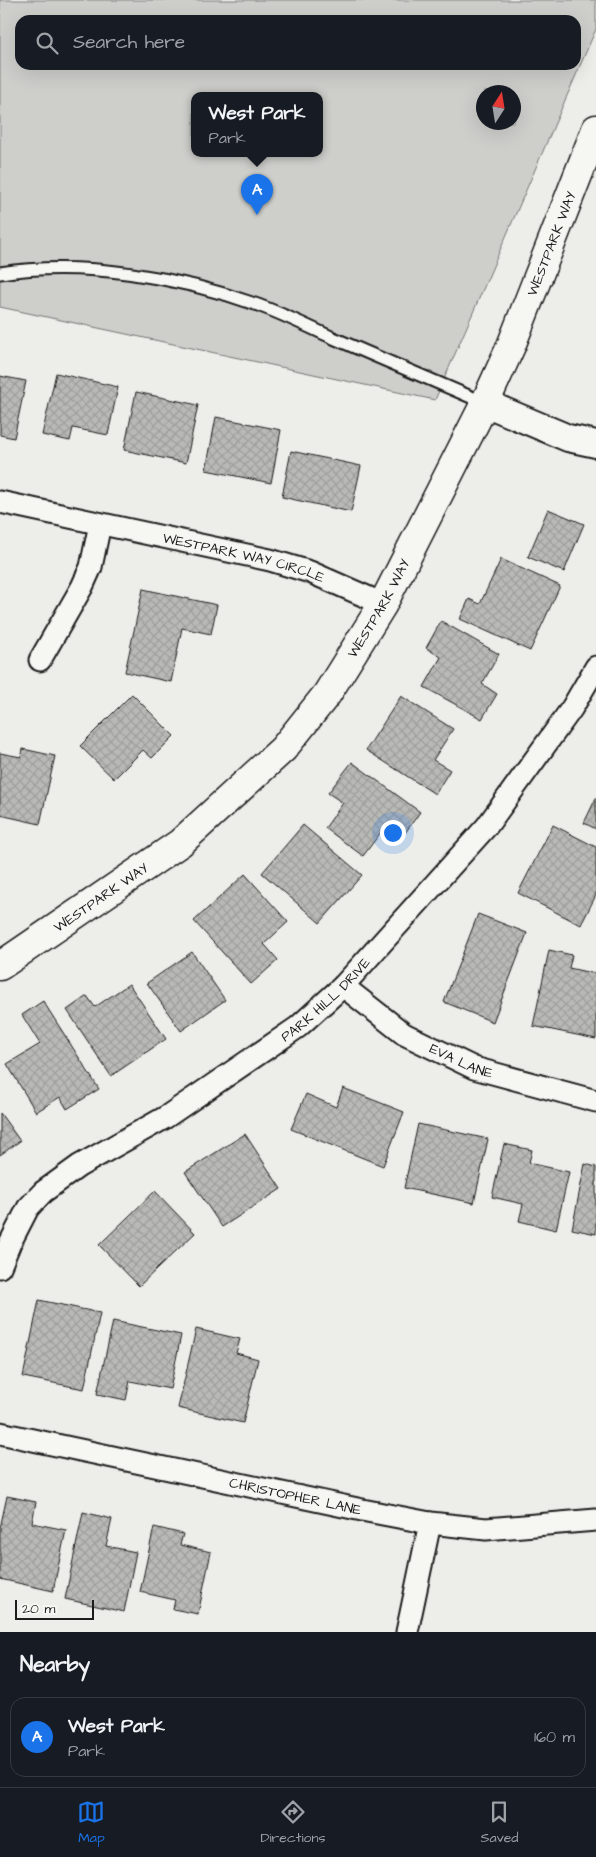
<!DOCTYPE html>
<style>
:root{--surface:#171b24;--page:#242831;--text:#f1f3f6;--muted:#9ea1a6;--line:#363941;--accent:#1a73e8}
body{margin:0;font-family:"Architects Daughter",sans-serif;background:var(--page);color:var(--text)}
.compass{position:absolute;left:476px;top:85px;width:45px;height:45px;border-radius:50%;background:var(--surface);box-shadow:0 5px 20px #0002;rotate:12deg}
.scale{position:absolute;left:15px;bottom:12px;width:79px;box-sizing:border-box;padding-left:5px;border:2px solid #1c1c1c;border-top:0;font-size:14px;line-height:18px;white-space:nowrap;color:#1c1c1c;-webkit-text-stroke:4px #f6f6f2;paint-order:stroke}
.you{position:absolute;left:392px;top:832px;width:18px;height:18px;margin:-12px;border:4px solid #fff;border-radius:50%;background:#1a73e8;box-shadow:0 0 0 8px #1a73e833}
.badge{display:grid;place-items:center;width:32px;height:32px;border-radius:50%;background:var(--accent);color:#fff;font-size:16px;font-weight:700}
.pin{position:absolute;translate:-50% -41px;filter:drop-shadow(0 1px 2px #0008)}
.pin::after{content:'';position:absolute;top:26px;width:18px;height:15px;background:inherit;clip-path:polygon(0 0,100% 0,50% 100%)}
.popup{position:absolute;left:191px;top:92px;width:132px;height:65px;box-sizing:border-box;display:grid;place-content:center;border-radius:10px;background:var(--surface);filter:drop-shadow(0 1px 4px #0005);font-size:16px;white-space:nowrap;color:var(--muted)}
.popup b{font-size:19px;color:var(--text)}
.popup::after{content:'';position:absolute;left:50%;top:100%;margin-left:-10px;border:10px solid transparent;border-top-color:var(--surface)}
.list{margin:0;padding:0;list-style:none}
h2{display:flex;justify-content:space-between;align-items:center;height:65px;margin:0;padding:0 20px;font-size:21px}
h2 small{font-size:16px;font-weight:400;color:var(--muted)}
.list li{display:grid;grid-template-columns:32px 1fr auto;gap:15px;align-items:center;box-sizing:border-box;height:80px;margin:0 10px 10px;padding:0 10px;border:1px solid var(--line);border-radius:15px}
.list b{display:block;font-size:19px;white-space:nowrap}
.list p{margin:0;font-size:16px;white-space:nowrap;color:var(--muted)}
.list em{font-size:16px;font-style:normal;color:var(--muted)}
.icon{flex:none;width:28px;height:28px;fill:none;stroke:currentColor;stroke-width:2;stroke-linecap:round;stroke-linejoin:round}
.map{position:relative;flex:none;width:596px;height:1632px;overflow:hidden}
.search{position:absolute;background:var(--surface);box-shadow:0 5px 20px #0002;left:15px;right:15px;top:15px;height:55px;display:flex;align-items:center;gap:12px;box-sizing:border-box;padding:0 18px;border-radius:15px;color:var(--muted);font-size:19px}
.sheet{height:155px;background:var(--surface)}
nav{display:flex;justify-content:space-around;align-items:center;box-sizing:border-box;height:70px;border-top:1px solid var(--line);background:var(--surface);font-size:14px;color:var(--muted)}
nav a{display:grid;justify-items:center;gap:2px}
nav .on{color:var(--accent)}
.map>svg:first-child{display:block}
.green{fill:#cececb;stroke:#757574;fill-rule:evenodd}
.building{fill:url(#building-cross-hatch);stroke:#1c1c1c}
.lines{fill:none;stroke-linecap:round;stroke-linejoin:round}
.service-casing{stroke:#1c1c1c;stroke-width:15}
.minor-casing{stroke:#1c1c1c;stroke-width:25}
.tertiary-casing{stroke:#1c1c1c;stroke-width:30}
.secondary-casing{stroke:#1c1c1c;stroke-width:31}
.service{stroke:#f6f6f2;stroke-width:11}
.minor{stroke:#f6f6f2;stroke-width:21}
.tertiary{stroke:#f6f6f2;stroke-width:26}
.secondary{stroke:#f6f6f2;stroke-width:28}
.labels{text-anchor:middle;stroke-width:5;stroke-linejoin:round;paint-order:stroke}
.street-label{font-size:14px;fill:#1c1c1c;stroke:#f6f6f2}
</style>
<div class="map">
<svg width="596" height="1632" viewBox="0 0 596 1632">
<defs>
<pattern id="building-cross-hatch" width="8" height="8" patternUnits="userSpaceOnUse" patternTransform="scale(1.25)"><rect width="8" height="8" fill="#b9b9b6"/><path d="M0 0l8 8M0 8l8-8" fill="none" stroke="#9e9e9c"/></pattern>
</defs>
<rect width="100%" height="100%" fill="#edede9"/>
<filter id="ink" filterUnits="userSpaceOnUse"><feTurbulence type="fractalNoise" baseFrequency=".02" numOctaves="2"/><feDisplacementMap in="SourceGraphic" scale="10" xChannelSelector="R" yChannelSelector="G"/><feConvolveMatrix kernelMatrix="1 2 1 2 8 2 1 2 1" color-interpolation-filters="sRGB"/></filter>
<g filter="url(#ink)">
<!-- green -->
<path class="green" d="M0,0H596V29L435,400L0,307ZM20,20H576V65H20ZM484,92H514V122H484ZM194,96H320V154H194Z"/>
<!-- building -->
<g class="building">
<polygon points="56,373 118,387 108,435 73,428 70,441 42,435"/>
<polygon points="0,376 26,381 14,438 0,435"/>
<polygon points="136,392 198,405 186,463 124,450"/>
<polygon points="216,417 281,430 271,483 206,470"/>
<polygon points="291,451 361,466 351,512 282,497"/>
<polygon points="548,509 584,524 564,572 528,557"/>
<polygon points="501,559 560,586 530,651 460,619 469,599 480,604"/>
<polygon points="143,589 217,605 211,634 182,628 171,682 125,672"/>
<polygon points="441,621 499,654 482,684 497,694 482,719 424,687 441,657 426,648"/>
<polygon points="132,694 174,736 152,758 143,750 114,779 80,746"/>
<polygon points="401,696 453,729 433,760 450,770 435,794 366,750"/>
<polygon points="23,749 55,756 40,824 0,815 0,753 21,757"/>
<polygon points="352,762 420,812 400,840 384,828 363,856 325,828 343,803 328,793"/>
<polygon points="596,798 596,829 584,823"/>
<polygon points="303,825 362,875 320,923 262,873"/>
<polygon points="553,825 596,847 596,895 581,925 518,893"/>
<polygon points="245,874 288,922 264,944 278,960 251,984 194,921"/>
<polygon points="478,914 527,933 493,1022 444,1002"/>
<polygon points="549,950 572,955 569,968 596,974 596,1039 533,1026"/>
<polygon points="192,952 225,1000 181,1031 147,983"/>
<polygon points="129,984 166,1039 111,1076 67,1010 87,996 95,1007"/>
<polygon points="43,1001 99,1089 67,1109 60,1097 36,1112 7,1064 40,1044 22,1015"/>
<polygon points="343,1088 404,1112 383,1166 291,1129 306,1094 336,1107"/>
<polygon points="0,1113 20,1141 0,1155"/>
<polygon points="418,1124 488,1139 474,1203 404,1188"/>
<polygon points="245,1134 281,1189 222,1227 185,1172"/>
<polygon points="504,1144 532,1150 529,1163 569,1172 556,1230 519,1221 523,1204 492,1197"/>
<polygon points="585,1164 596,1167 596,1234 572,1229"/>
<polygon points="155,1191 195,1233 139,1286 99,1245"/>
<polygon points="39,1300 100,1313 84,1389 23,1377"/>
<polygon points="113,1321 181,1335 170,1389 130,1381 126,1400 97,1394"/>
<polygon points="196,1329 240,1339 236,1353 258,1359 243,1423 178,1408"/>
<polygon points="7,1496 36,1502 32,1523 66,1530 53,1591 0,1579 0,1528"/>
<polygon points="83,1512 112,1519 106,1546 136,1552 124,1612 65,1599"/>
<polygon points="154,1527 183,1534 180,1545 211,1552 198,1614 173,1609 175,1600 140,1592"/>
</g>
<g class="lines">
<defs>
<path id="service" d="M0,273C83,260 179,277 258,305C283,314 307,326 331,337C382,359 434,381 485,403"/>
<g id="minor">
<path id="s1" d="M0,502L270,560L310,572L383,604"/>
<polyline points="40,660 82,587 91,567 100,524"/>
<path id="s2" d="M343,986L404,1034L474,1068L596,1101"/>
<path id="s3" d="M0,1267L10,1243L28,1208L43,1192L79,1166L166,1117L298,1027L343,986L487,826L572,708L596,667"/>
<path id="s4" d="M0,1433L362,1510L430,1523L486,1529L596,1520"/>
<polyline points="407,1632 430,1523"/>
</g>
<polyline id="tertiary" points="485,403 568,438 596,444"/>
<g id="secondary">
<path id="s5" d="M0,966L180,843L283,749L327,694L383,604L485,403L511,346L596,129"/>
</g>
</defs>
<!-- service casing -->
<use href="#service" class="service-casing"/>
<!-- minor casing -->
<use href="#minor" class="minor-casing"/>
<!-- tertiary casing -->
<use href="#tertiary" class="tertiary-casing"/>
<!-- secondary casing -->
<use href="#secondary" class="secondary-casing"/>
<!-- service -->
<use href="#service" class="service"/>
<!-- minor -->
<use href="#minor" class="minor"/>
<!-- tertiary -->
<use href="#tertiary" class="tertiary"/>
<!-- secondary -->
<use href="#secondary" class="secondary"/>
</g>
</g>
<g class="labels">
<!-- street labels -->
<g class="street-label">
<text dy="5" stroke="none"><textPath href="#s5" startOffset="932">WESTPARK WAY</textPath></text>
<text dy="5" stroke="none"><textPath href="#s1" startOffset="250">WESTPARK WAY CIRCLE</textPath></text>
<text dy="5" stroke="none"><textPath href="#s5" startOffset="528">WESTPARK WAY</textPath></text>
<text dy="5" stroke="none"><textPath href="#s5" startOffset="122">WESTPARK WAY</textPath></text>
<text dy="5" stroke="none"><textPath href="#s3" startOffset="430">PARK HILL DRIVE</textPath></text>
<text dy="5" stroke="none"><textPath href="#s2" startOffset="141">EVA LANE</textPath></text>
<text dy="5" stroke="none"><textPath href="#s4" startOffset="302">CHRISTOPHER LANE</textPath></text>
</g>
</g>
</svg>
<svg class="compass" viewBox="-18 -18 36 36"><path d="M0-13l5 13h-10z" fill="#e53935"/><path d="M0 13l5-13h-10z" fill="#9ea1a6"/></svg>
<div class="scale">20 m</div>
<div class="you"></div>
<div class="pin badge" style="left:257px;top:215px">A</div>
<div class="popup"><b>West Park</b>Park</div>
<div class="search"><svg class="icon" aria-label="search" viewBox="0 0 24 24"><circle cx="10" cy="10" r="6"/><path d="M15 15l6 6"/></svg>Search here</div>
</div>
<section class="sheet">
<h2>Nearby<small></small></h2>
<ul class="list">
<li><span class="badge">A</span><div><b>West Park</b><p>Park</p></div><em>160 m</em></li>
</ul>
</section>
<nav>
<a class="on"><svg class="icon" aria-label="map" viewBox="0 0 24 24"><path d="M3 6l6-2 6 2 6-2v14l-6 2-6-2-6 2zM9 4v14M15 6v14"/></svg>Map</a>
<a><svg class="icon" aria-label="directions" viewBox="0 0 24 24"><path d="M12 3l9 9-9 9-9-9zM9 14v-3h6M13 9l2 2-2 2"/></svg>Directions</a>
<a><svg class="icon" aria-label="saved" viewBox="0 0 24 24"><path d="M7 4h10v16l-5-4-5 4z"/></svg>Saved</a>
</nav>
